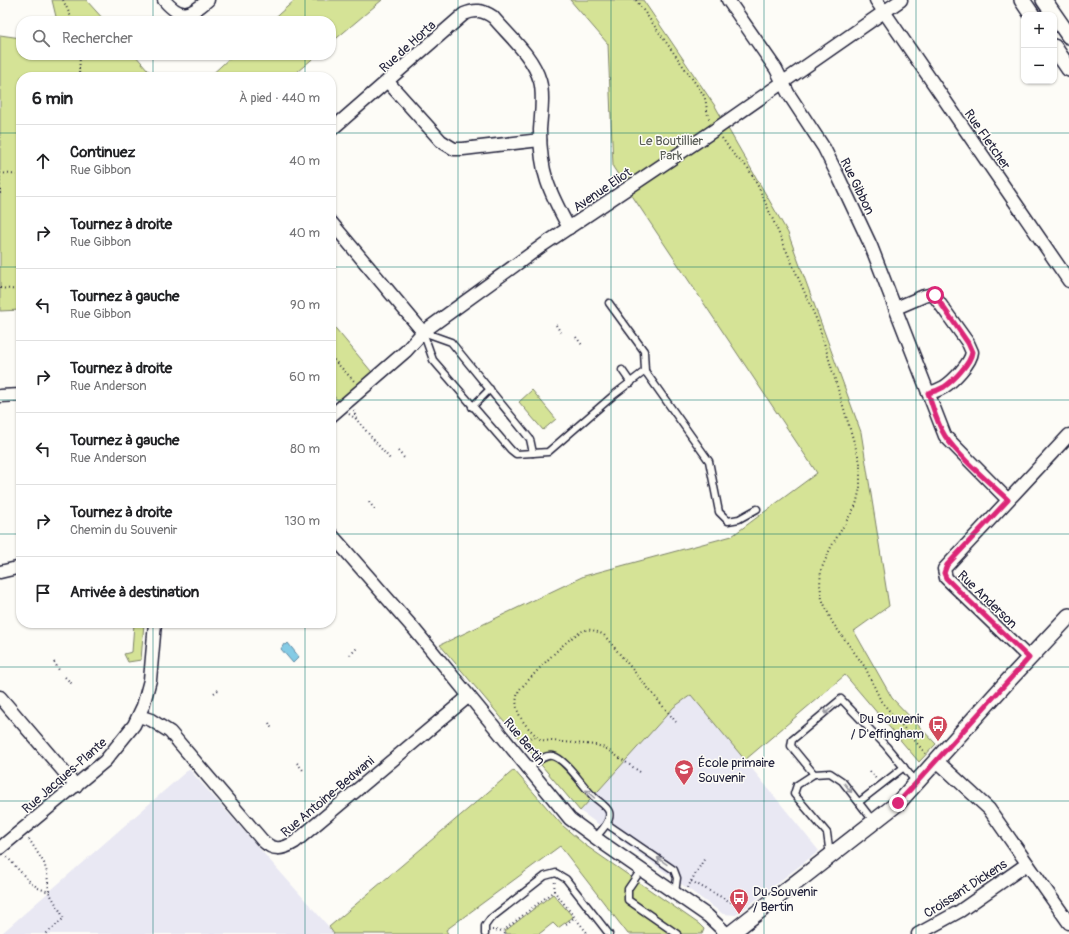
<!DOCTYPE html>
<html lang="fr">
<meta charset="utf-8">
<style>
:root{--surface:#fff;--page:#f2f2f2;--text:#202124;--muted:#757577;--line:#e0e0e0}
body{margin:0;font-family:Pangolin,sans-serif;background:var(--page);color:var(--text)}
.controls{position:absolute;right:12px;top:12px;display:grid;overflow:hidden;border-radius:8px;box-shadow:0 1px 3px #0004}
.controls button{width:36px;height:36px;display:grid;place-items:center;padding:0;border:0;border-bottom:1px solid var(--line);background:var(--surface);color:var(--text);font:20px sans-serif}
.stop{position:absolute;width:12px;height:12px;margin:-9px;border:3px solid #db2777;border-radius:50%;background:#fff}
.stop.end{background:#db2777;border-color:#fff;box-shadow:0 1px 4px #0008}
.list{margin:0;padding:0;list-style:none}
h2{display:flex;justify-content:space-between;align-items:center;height:52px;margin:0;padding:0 16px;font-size:17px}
h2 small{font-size:13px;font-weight:400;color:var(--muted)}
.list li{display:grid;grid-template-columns:26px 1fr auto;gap:12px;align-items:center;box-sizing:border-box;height:72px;padding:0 16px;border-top:1px solid var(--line)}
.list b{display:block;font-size:15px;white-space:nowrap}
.list p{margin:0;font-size:13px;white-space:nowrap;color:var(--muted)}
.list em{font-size:13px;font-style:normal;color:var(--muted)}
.icon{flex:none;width:22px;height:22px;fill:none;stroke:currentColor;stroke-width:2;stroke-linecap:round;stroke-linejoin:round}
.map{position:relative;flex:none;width:1069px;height:934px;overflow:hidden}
.search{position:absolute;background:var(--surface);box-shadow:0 1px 3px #0004;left:16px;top:16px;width:320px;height:44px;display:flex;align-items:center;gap:10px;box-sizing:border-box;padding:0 14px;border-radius:16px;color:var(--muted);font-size:15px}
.panel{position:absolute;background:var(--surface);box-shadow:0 1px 3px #0004;left:16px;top:72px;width:320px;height:556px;border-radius:16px}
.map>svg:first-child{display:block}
.built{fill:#e9e8f3}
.green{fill:#d5e396;stroke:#7c8268}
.water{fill:#84cbe5;stroke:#5d87a1}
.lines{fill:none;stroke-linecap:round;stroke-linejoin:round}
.service-casing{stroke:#22223b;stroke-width:9}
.minor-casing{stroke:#22223b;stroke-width:15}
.tertiary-casing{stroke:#22223b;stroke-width:18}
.path{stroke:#22223b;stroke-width:2;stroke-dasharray:1 3;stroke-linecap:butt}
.service{stroke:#fdfcf7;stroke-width:6}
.minor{stroke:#fdfcf7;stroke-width:12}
.tertiary{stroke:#fdfcf7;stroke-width:15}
.oneway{stroke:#9a9aa2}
.route{stroke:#db2777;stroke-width:5}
.grid{fill:none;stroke:#0f766e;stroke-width:1;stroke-opacity:0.55}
.labels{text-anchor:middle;stroke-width:3;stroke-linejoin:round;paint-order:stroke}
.street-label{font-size:13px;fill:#22223b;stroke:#fdfcf7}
.park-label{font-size:13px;fill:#585c56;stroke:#fdfcf7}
.poi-label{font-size:13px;fill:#22223b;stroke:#fdfcf7;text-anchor:start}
</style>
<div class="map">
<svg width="1069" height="934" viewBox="0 0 1069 934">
<rect width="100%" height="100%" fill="#fdfcf7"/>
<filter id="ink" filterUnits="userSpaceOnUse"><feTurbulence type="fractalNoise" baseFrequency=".025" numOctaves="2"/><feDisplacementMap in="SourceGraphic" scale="8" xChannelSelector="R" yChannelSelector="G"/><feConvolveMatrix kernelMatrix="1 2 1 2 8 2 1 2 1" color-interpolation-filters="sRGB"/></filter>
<g filter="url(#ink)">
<!-- built -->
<g class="built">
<polygon points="692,695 819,851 736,915 723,914 580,811 674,707"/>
<polygon points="189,769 329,927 334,934 1,934"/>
</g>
<!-- green -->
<g class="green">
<polygon points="52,0 86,0 105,21 57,21"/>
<polygon points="295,0 382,0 331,43 331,21 271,21"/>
<polygon points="570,0 643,0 715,106 788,233 861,432 889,606 854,631 892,698 936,744 919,762 845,675 745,760 691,695 674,707 580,811 440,645 584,576 732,536 817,473 613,167 608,44"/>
<polygon points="0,35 21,38 21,55 135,55 154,77 21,77 21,310 0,311"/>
<polygon points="233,55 317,55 291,77 209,77"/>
<polygon points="331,323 376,377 343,406 331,393"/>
<polygon points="532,390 556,419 543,430 519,402"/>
<polygon points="134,623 144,623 141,660 128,662 124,654 132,652"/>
<polygon points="514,770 562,825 585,845 699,924 704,929 702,934 628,934 560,846 446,930 448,934 334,934 329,927"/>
<polygon points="553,894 573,917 558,928 553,923 539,934 507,934 505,931"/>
</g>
<!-- water -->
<polygon class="water" points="288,643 299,657 293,663 281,649 284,644 286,645"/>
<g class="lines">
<defs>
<g id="service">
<polyline points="609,303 644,351 645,371"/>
<polyline points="423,332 451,342 530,439 533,453 548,452 615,394 645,371 709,461 719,512 728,521 739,519 757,509"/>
<polyline points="423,332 433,360 511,450 516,454 533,453"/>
<polyline points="622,370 631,383"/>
<polyline points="472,407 490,389"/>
<path d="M529,768C536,763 544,754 553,756C566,759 583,787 594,797C598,801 607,806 609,812C612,821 600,832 595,838"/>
<polyline points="814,774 797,785 794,794 827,833 830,855"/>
<polyline points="859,802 904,767"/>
<polyline points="874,822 842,781 830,773 814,774 791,746 792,740 841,699 886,746 916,782"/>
<polyline points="607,824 674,870 677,878 675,893"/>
<polyline points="641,870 628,889 628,900 677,934"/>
<polyline points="485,934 485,926 490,919 545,876 556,873 566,879 609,934"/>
</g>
<g id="minor">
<path d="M164,0C181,20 190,16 208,0"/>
<polyline points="728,0 776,69 788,93 824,148 839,178 871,246 945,436 1008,500"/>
<polyline points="876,0 1069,281"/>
<polyline points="388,82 441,141 454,149 463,149 540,140"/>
<path d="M331,130L464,14C475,9 483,10 493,17C509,36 533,56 540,81C544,95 541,114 540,130C540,173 549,191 569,228"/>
<polyline points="331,222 423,332"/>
<path d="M896,308L924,296L933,294L968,343L972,352C971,363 953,381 944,387C939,390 933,392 928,393"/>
<polyline points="0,396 21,395"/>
<polyline points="331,416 406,351 423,332 543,245 716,129 901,0"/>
<polyline points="331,534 414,629 570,819 604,844 708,916 727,934"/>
<polyline points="0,572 21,567"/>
<polyline points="1029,658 946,578 944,569 1069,435"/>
<polyline points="0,697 76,786"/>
<path d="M139,716L151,720L170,732L262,840C273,851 282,850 295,842L469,696"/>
<polyline points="936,760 989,809 1069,923"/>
<polyline points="0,848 105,761 134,725 143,706 150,680 155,623"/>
<polyline points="918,934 960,911 1027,864"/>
</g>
<g id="tertiary">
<polyline points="1022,0 1032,15"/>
<polyline points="1044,0 1069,36"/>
<polyline points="1054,47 1069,69"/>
<polyline points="730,934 898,803 1007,682 1069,616"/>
</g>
</defs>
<!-- service casing -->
<use href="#service" class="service-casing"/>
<!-- minor casing -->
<use href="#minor" class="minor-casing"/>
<!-- tertiary casing -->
<use href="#tertiary" class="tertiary-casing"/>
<!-- path -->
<g class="path">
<polyline points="63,0 73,21"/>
<path d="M636,0L703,94C708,103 705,111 710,120"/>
<polyline points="79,77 80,55"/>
<polyline points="722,138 734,155 748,168 759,188 818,323 860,462 860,488 856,505 831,547 821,570 820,585 822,599 832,622 865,667 881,701 926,754"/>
<polyline points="0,173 0,193 2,193"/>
<polyline points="0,173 21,175"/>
<polyline points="0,288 21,290"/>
<polyline points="556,325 561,333"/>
<polyline points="576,337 582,345"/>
<polyline points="331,357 355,382"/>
<polyline points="354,410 356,419 390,459"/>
<polyline points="349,414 356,419"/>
<polyline points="398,451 405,459"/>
<polyline points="369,502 376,511"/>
<polyline points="350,655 357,648"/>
<polyline points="54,662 59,670"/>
<polyline points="65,677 72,684"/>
<polyline points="214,693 218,690"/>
<polyline points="269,723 272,729"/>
<polyline points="520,742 524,738 537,737"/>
<polyline points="297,763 303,770"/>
<polyline points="870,771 877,780"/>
<path d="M640,772L605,748L596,745L541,740C526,727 510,711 519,690C531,678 571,632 586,630C593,629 598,632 604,635L676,722"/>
<polyline points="29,839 44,863 47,873 49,892"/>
<polyline points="7,857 28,880 38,888 49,892 64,918 46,934"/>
<polyline points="691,881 705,858"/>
<polyline points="688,888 691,881 742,908"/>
<polyline points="554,891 555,880"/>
<polyline points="566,924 575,917"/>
<polyline points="492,930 503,931"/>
<polyline points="505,934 503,931 554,891 588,934"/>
</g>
<!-- service -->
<use href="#service" class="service"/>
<!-- minor -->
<use href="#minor" class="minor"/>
<!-- tertiary -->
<use href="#tertiary" class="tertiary"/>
</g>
<!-- one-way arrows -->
<defs><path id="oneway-shaft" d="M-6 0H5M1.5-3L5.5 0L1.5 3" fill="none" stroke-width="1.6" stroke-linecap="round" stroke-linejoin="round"/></defs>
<g class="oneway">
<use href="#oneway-shaft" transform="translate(829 710) rotate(139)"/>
<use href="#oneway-shaft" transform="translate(848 788) rotate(52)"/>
<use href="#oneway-shaft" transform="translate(590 794) rotate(-138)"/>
<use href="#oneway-shaft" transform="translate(662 861) rotate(-145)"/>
</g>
</g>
<g class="lines" filter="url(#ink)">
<!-- route -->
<path class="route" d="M898,803L1029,658L959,591L946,578L944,573L947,565L1008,500C988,481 960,458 945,436C937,424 933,407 928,393C933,392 939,390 944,387C953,381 971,363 972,352L968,343L935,295"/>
</g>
<!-- grid -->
<path class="grid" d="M153,0V21M305,0V21M458,0V934M611,0V934M764,0V934M916,0V934M153,55V77M305,55V77M0,133H21M331,133H1069M0,267H21M331,267H1069M0,400H21M331,400H1069M0,534H21M331,534H1069M153,623V934M305,623V934M0,667H1069M0,801H1069"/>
<!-- icons -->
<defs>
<symbol id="bus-pin" viewBox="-11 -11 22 30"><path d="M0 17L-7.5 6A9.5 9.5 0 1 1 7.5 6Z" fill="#d1495b" stroke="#fdfcf7"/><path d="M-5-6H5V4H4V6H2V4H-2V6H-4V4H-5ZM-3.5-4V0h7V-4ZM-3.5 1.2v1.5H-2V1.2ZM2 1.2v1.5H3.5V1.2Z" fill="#fff"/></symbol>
<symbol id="school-pin" viewBox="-11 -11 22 30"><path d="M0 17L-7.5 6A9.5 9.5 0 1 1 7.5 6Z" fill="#d1495b" stroke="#fdfcf7"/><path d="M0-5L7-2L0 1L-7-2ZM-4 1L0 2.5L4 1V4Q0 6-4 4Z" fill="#fff"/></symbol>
</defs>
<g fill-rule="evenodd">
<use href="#bus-pin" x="927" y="714" width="22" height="30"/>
<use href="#school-pin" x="673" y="758" width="22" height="30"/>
<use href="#bus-pin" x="728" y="887" width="22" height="30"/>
</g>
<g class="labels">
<!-- street labels -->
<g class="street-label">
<text transform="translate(407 46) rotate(-42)" y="5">Rue de Horta</text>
<text transform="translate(988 139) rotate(55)" y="5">Rue Fletcher</text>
<text transform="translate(858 186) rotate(64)" y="5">Rue Gibbon</text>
<text transform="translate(602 189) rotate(-34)" y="5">Avenue Eliot</text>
<text transform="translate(988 599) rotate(44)" y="5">Rue Anderson</text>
<text transform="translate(525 741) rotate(50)" y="5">Rue Bertin</text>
<text transform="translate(64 775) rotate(-41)" y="5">Rue Jacques-Plante</text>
<text transform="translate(327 796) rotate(-40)" y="5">Rue Antoine-Bedwani</text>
<text transform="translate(965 888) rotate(-33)" y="5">Croissant Dickens</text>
</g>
<!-- park labels -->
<g class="park-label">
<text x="671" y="145">Le Boutillier<tspan x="671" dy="15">Park</tspan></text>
</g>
<!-- poi labels -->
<g class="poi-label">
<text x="924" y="723" text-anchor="end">Du Souvenir<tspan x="924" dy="15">/ D'effingham</tspan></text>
<text x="698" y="767">École primaire<tspan x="698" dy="15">Souvenir</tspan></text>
<text x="753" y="896">Du Souvenir<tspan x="753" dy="15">/ Bertin</tspan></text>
</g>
</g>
</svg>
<div class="controls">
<button>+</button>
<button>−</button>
</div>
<div class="stop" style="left:935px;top:295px"></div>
<div class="stop end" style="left:898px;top:803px"></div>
<div class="search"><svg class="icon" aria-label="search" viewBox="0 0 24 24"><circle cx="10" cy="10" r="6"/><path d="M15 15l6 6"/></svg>Rechercher</div>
<section class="panel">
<h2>6 min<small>À pied · 440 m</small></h2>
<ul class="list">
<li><svg class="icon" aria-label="ahead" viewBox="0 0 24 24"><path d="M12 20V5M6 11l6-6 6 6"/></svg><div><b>Continuez</b><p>Rue Gibbon</p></div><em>40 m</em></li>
<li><svg class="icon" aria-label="right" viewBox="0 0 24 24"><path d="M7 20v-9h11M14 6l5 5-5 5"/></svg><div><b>Tournez à droite</b><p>Rue Gibbon</p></div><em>40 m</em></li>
<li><svg class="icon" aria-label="left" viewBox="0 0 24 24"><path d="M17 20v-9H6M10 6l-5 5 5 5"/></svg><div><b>Tournez à gauche</b><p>Rue Gibbon</p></div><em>90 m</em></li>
<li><svg class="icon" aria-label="right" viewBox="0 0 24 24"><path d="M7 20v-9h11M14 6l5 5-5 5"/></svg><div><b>Tournez à droite</b><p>Rue Anderson</p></div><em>60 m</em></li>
<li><svg class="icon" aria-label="left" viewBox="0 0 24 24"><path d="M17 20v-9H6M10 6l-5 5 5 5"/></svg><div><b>Tournez à gauche</b><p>Rue Anderson</p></div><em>80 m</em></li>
<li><svg class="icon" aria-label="right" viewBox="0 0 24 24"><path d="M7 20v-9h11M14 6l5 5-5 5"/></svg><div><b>Tournez à droite</b><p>Chemin du Souvenir</p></div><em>130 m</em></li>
<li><svg class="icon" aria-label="arrive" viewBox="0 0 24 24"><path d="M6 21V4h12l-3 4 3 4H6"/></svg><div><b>Arrivée à destination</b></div></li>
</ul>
</section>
</div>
